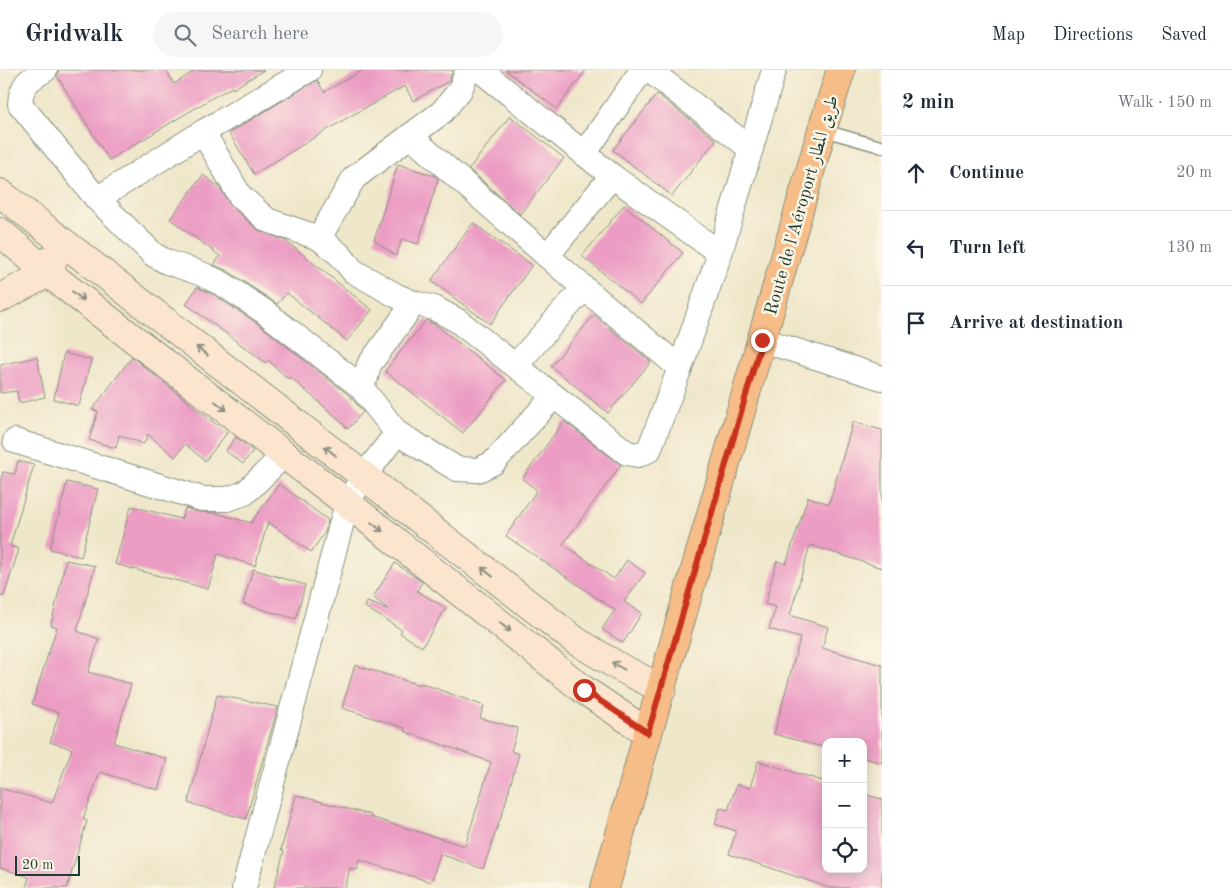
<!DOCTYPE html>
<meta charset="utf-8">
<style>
:root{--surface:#fff;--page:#f6f6f7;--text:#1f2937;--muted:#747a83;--line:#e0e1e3}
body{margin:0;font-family:"Old Standard TT",Amiri,serif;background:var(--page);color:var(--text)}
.controls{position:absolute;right:15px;bottom:15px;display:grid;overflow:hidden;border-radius:10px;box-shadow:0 2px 12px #0003}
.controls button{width:45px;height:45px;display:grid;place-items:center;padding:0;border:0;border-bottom:1px solid var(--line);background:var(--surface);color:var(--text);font:25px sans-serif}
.scale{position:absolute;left:15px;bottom:12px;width:65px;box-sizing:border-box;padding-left:5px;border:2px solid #1f3d34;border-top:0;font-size:14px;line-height:18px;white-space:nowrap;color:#1f3d34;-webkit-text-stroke:4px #fcf5e5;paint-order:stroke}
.stop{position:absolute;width:15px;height:15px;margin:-11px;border:4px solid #c8321e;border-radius:50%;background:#fff}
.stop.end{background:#c8321e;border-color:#fff;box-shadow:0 1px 5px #0008}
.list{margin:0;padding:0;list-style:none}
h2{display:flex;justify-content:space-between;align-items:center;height:65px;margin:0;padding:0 20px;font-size:21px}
h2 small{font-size:16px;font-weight:400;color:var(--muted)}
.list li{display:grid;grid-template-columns:32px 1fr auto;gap:15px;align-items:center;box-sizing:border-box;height:75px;padding:0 20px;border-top:1px solid var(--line)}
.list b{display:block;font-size:19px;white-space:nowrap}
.list em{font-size:16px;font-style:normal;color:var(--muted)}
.icon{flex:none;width:28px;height:28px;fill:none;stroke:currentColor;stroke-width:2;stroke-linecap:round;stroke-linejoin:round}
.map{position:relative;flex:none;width:882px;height:818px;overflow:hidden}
header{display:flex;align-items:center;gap:30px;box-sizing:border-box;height:70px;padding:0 25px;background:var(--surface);border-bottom:1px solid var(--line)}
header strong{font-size:24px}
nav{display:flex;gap:28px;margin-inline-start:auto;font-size:18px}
.search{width:350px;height:45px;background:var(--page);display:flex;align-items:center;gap:12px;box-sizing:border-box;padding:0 18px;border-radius:28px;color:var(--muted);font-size:19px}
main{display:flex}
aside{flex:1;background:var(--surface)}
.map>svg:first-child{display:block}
.building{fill:#ec9dc4}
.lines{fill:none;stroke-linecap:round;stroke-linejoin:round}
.lane-casing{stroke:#87927f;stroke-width:14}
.street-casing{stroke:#87927f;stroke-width:26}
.secondary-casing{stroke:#87927f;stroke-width:30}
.primary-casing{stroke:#87927f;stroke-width:30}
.lane{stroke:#fff;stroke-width:11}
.street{stroke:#fff;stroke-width:24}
.secondary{stroke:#fce5cf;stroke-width:28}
.primary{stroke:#f7bd88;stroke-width:28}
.oneway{stroke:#8e9182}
.route{stroke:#c8321e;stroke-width:6}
.labels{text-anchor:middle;stroke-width:5;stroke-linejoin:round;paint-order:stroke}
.street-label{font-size:18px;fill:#1f3d34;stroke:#fcf5e5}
</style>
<header>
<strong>Gridwalk</strong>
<div class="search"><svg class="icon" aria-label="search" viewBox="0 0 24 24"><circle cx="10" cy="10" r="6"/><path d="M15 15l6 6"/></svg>Search here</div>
<nav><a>Map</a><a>Directions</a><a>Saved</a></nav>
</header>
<main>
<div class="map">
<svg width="882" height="818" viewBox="0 0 882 818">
<rect width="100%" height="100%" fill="#fcf5e5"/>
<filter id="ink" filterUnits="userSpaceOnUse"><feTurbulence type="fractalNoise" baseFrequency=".02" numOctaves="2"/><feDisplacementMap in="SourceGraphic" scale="10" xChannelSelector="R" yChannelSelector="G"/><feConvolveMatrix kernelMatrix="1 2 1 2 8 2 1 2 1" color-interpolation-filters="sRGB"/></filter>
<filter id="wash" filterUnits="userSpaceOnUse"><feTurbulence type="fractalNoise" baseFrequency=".0096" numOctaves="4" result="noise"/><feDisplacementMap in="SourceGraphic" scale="20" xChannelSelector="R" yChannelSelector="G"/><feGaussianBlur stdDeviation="1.12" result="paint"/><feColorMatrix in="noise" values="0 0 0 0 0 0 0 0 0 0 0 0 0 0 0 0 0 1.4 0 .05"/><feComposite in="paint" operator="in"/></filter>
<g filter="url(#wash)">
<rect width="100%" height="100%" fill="#efe7ca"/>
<g id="blocks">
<!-- building -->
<g class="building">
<polygon points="59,0 166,0 174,14 196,0 264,0 233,19 232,17 212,28 109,90 57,6"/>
<polygon points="363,0 453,0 449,11 413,31 405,16 347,48 254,104 229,63 317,10 324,22"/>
<polygon points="505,0 586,0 557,39"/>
<polygon points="657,24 716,70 672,126 613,80"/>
<polygon points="510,46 564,88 520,144 469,99"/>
<polygon points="398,94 435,106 438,109 418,174 402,169 396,186 374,170"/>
<polygon points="203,105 219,117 231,136 258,160 286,171 372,240 347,271 287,223 277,234 228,201 214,195 220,186 170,149"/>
<polygon points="624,135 683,183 641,234 582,186"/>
<polygon points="473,153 532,195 490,254 431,211"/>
<polygon points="197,217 214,225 257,253 350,326 363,342 348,359 334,345 290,307 288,309 268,290 266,293 186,234"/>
<polygon points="594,245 651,292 608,343 551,296"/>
<polygon points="426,250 436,255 506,310 463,363 385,301"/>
<polygon points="64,283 91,290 79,336 54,329"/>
<polygon points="37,287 45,327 19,333 17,321 0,323 0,295"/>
<polygon points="132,287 227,363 205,391 185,374 175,387 148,364 144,374 119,365 116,378 89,370 98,341 92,340"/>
<polygon points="564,351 621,395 563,474 614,509 627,490 645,503 624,532 642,543 623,573 602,559 615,540 506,466 537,420 522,409"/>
<polygon points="853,352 882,360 882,498 810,475 790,545 828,557 822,578 882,595 882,693 863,688 863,672 826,672 826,678 774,664 800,568 769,559 776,537 765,534 777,491 786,494 808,427 829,434"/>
<polygon points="236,367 253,381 243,394 226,381"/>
<polygon points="18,391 34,395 10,476 19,479 4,526 0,526 0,412 3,402 15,404"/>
<polygon points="67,412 98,419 81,487 50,479"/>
<polygon points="279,414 328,450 325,462 311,482 268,452 255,496 218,484 208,519 115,494 131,436 181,449 185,438 198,442 216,443 251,453"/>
<polygon points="66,490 95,496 77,561 99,569 88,602 131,614 114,673 167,689 158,720 100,702 83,749 87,751 67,818 26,818 29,807 0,798 0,718 52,733 72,679 50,672 59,643 32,634 57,557 51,555"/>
<polygon points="395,493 422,512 417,521 446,538 422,577 400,563 402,560 365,537 367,532 388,539 373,527"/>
<polygon points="253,499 305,515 296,549 243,534"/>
<polygon points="355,595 420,615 421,613 484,636 480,648 518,658 511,681 519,684 504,738 483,799 440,784 431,812 359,790 357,800 350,798 345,818 274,818 284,781 281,780 296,725 371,745 370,747 465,776 491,692 404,661 405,658 342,638"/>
<polygon points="217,625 278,637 246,749 188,733"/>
<polygon points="758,691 826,712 826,799 863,799 863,724 882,729 882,818 830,818 729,784 736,761 715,754 720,738 728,740 737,714 750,718"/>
</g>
</g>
</g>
<g filter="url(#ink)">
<use href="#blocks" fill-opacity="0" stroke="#87927f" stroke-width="1"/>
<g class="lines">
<defs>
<polyline id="lane" points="822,60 882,77"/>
<g id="street">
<path d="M45,0C29,9 21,15 20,34L97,129"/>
<polyline points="309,0 203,62 97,129 154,185 167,192 197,202 221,213 265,242 360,316"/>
<polyline points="468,0 460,20 442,42 354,108 319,168 340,185 353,201 397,226 414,233 434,238 458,251 627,383 638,385 649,380 680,298 720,183 774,0"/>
<polyline points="480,0 612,106 720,183"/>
<polyline points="649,0 751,79"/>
<polyline points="203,62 240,126 267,150 319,168"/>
<polyline points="410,66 584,218 680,298"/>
<polyline points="584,84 642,0"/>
<polyline points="547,186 612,106"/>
<polyline points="762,270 882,308"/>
<polyline points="516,295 584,218"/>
<polyline points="397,363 457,399 478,400 493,393 554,326"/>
<polyline points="15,371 202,429 227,429 245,423 284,385"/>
<polyline points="244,818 347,433 363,407 397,363 360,316 366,307 369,295 414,233"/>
</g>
<g id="secondary">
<polyline points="0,123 576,571 621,598 662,619"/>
<polyline points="0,162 48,203 347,433 584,620 648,663"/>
<polyline points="0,228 48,203 54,187"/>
</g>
<polyline id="primary" points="605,818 648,663 822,60 841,0"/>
</defs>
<!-- lane casing -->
<use href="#lane" class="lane-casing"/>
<!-- street casing -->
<use href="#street" class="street-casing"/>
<!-- secondary casing -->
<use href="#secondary" class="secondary-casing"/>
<!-- primary casing -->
<use href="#primary" class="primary-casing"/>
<!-- lane -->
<use href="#lane" class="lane"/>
<!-- street -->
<use href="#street" class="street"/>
<!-- secondary -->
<use href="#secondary" class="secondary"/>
<!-- primary -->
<use href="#primary" class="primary"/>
</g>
<!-- one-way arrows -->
<defs><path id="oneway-shaft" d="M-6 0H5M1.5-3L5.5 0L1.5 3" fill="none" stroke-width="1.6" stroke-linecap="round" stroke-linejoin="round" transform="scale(1.25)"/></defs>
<g class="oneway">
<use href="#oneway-shaft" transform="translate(78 226) rotate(38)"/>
<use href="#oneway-shaft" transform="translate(202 281) rotate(-142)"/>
<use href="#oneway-shaft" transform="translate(221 336) rotate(38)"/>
<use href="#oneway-shaft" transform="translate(330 381) rotate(-142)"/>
<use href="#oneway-shaft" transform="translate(377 457) rotate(38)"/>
<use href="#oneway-shaft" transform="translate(487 502) rotate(-142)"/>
<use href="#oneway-shaft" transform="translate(505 557) rotate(38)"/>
<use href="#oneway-shaft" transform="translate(618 596) rotate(-150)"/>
</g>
</g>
<g class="lines" filter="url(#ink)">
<!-- route -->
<polyline class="route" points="584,620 648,663 762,270"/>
</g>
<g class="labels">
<!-- street labels -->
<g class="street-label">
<text transform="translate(801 135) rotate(-74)" y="6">Route de l'Aéroport طريق المطار</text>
</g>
</g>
</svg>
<div class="controls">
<button>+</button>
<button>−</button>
<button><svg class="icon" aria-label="locate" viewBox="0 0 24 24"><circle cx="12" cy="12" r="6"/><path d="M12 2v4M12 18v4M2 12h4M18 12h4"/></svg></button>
</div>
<div class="scale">20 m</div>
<div class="stop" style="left:584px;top:620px"></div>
<div class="stop end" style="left:762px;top:270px"></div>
</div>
<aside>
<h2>2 min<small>Walk · 150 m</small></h2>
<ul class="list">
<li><svg class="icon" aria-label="ahead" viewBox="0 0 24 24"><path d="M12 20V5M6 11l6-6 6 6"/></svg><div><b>Continue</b></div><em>20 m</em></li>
<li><svg class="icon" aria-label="left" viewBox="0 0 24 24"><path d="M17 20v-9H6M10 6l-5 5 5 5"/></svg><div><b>Turn left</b></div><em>130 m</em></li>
<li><svg class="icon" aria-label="arrive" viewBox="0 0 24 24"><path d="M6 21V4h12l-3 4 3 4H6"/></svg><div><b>Arrive at destination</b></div></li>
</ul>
</aside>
</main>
